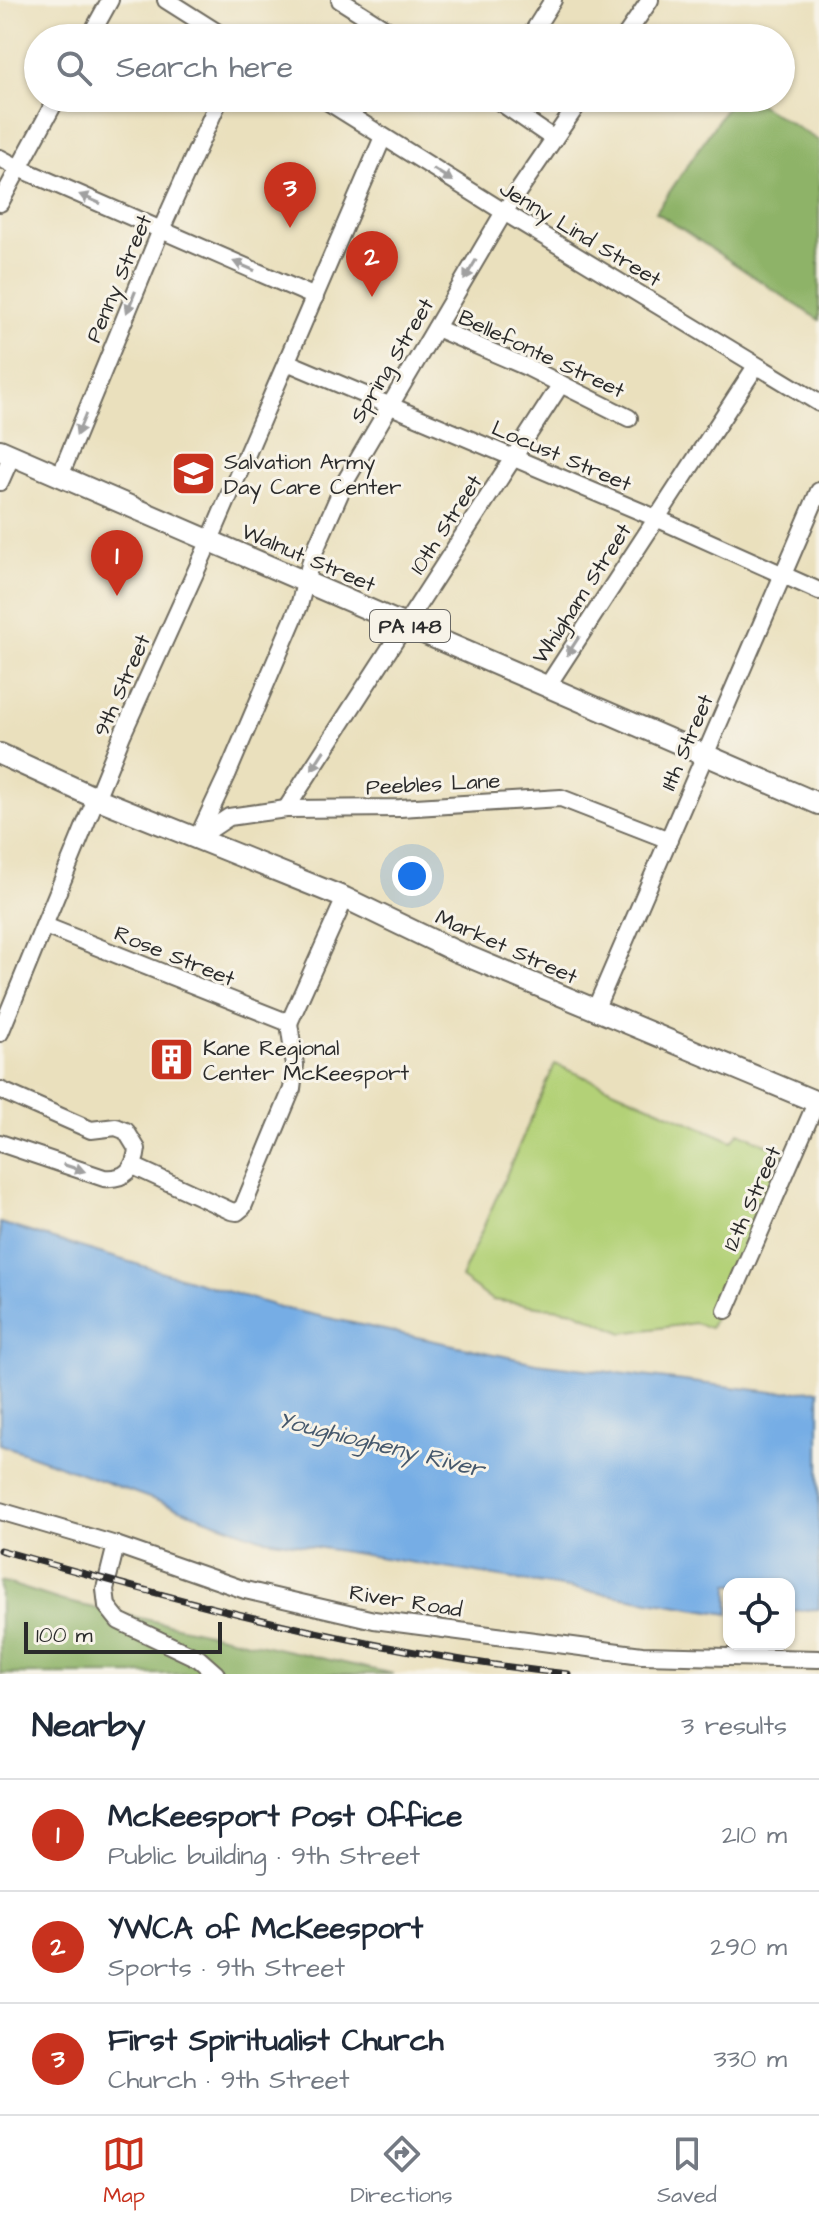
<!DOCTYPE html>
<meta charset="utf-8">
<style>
:root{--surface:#fff;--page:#f2f2f3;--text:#1f2937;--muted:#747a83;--line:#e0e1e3;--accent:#c8321e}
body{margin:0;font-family:"Architects Daughter",sans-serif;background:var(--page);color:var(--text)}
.controls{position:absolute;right:24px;bottom:24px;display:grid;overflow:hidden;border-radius:16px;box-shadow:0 2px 6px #0004}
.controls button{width:72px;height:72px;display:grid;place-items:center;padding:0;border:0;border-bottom:2px solid var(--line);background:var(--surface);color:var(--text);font:40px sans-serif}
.scale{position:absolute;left:24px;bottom:20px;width:198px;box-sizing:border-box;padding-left:8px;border:4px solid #2b2b2b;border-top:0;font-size:22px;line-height:28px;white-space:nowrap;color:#2b2b2b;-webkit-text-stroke:6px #f7f3e8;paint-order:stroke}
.you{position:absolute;left:412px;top:876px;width:28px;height:28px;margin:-20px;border:6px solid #fff;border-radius:50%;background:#1a73e8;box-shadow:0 0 0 12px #1a73e833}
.badge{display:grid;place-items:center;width:52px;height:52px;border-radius:50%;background:var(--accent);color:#fff;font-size:26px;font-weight:700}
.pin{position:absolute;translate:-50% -66px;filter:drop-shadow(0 2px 4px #0008)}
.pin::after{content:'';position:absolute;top:42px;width:28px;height:24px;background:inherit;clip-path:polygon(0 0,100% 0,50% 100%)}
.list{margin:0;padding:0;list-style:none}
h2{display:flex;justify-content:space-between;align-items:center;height:104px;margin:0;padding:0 32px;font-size:34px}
h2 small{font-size:26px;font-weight:400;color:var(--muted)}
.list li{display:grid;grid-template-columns:52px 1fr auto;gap:24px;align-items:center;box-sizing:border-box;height:112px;padding:0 32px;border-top:2px solid var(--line)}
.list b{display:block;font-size:30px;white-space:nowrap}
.list p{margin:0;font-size:26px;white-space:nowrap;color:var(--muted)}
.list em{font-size:26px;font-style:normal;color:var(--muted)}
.icon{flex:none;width:44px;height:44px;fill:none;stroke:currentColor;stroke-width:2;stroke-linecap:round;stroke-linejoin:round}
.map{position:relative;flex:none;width:819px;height:1674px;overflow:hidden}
.search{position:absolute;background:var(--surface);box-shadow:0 2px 6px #0004;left:24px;right:24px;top:24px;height:88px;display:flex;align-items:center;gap:20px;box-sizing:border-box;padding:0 28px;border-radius:44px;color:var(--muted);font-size:30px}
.sheet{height:440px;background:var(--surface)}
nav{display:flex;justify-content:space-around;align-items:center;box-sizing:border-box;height:112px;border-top:2px solid var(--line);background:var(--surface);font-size:22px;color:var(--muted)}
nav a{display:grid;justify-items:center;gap:4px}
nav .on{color:var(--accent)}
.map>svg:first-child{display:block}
.green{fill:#b3d177;stroke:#6f7e51;stroke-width:2}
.forest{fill:#8eb368;stroke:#5c6f4a;stroke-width:2}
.water{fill:#76ade5;stroke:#506c88;stroke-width:2}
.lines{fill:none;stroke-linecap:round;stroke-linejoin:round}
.minor-casing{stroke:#6e6a5e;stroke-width:20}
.major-casing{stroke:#6e6a5e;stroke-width:24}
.minor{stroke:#fff;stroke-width:16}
.major{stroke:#fff;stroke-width:20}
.rail-casing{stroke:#2b2b2b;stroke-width:7}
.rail{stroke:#f7f3e8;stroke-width:4;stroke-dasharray:12;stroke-linecap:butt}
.oneway{fill:#a0a0a0}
.labels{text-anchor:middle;stroke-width:6;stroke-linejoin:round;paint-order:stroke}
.shield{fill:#f7f3e8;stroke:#686764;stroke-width:2}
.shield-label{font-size:20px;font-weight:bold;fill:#2b2b2b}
.street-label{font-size:22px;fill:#2b2b2b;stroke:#f7f3e8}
.poi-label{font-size:22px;fill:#2b2b2b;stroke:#f7f3e8;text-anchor:start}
.water-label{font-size:24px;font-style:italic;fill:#45586c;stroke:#f7f3e8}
</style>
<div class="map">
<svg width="819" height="1674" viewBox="0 0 819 1674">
<rect width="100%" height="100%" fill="#f7f3e8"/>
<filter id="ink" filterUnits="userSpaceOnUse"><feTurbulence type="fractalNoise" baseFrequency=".0125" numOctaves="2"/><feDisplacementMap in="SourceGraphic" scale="16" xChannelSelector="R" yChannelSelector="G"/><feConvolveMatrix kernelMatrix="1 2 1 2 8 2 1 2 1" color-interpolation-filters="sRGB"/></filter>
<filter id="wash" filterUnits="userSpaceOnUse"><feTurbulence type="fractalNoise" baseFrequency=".006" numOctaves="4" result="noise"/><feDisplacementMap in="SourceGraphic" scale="32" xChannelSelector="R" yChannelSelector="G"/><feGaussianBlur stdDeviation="1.8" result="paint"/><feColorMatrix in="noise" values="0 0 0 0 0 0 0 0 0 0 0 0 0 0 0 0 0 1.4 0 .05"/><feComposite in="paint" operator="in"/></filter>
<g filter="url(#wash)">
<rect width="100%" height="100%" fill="#eae0bd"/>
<!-- green -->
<polygon class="green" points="555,1064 732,1141 739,1132 784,1152 710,1328 695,1323 623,1333 575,1311 492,1300 461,1278"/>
<!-- forest -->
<g class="forest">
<polygon points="733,98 749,98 819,141 819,320 656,212"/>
<polygon points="0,1581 63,1601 394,1674 0,1674"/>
</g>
<!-- water -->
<polygon class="water" points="0,1223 283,1308 536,1363 773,1392 819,1390 819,1609 789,1611 789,1584 729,1584 729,1614 260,1538 0,1444"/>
</g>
<g filter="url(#ink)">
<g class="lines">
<defs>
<g id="minor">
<polyline points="166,0 226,38"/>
<polyline points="340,0 400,38"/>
<polyline points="89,38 110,0"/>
<polyline points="529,38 553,0"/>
<polyline points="624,38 650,0"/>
<polyline points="322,98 504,212 819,403"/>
<polyline points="494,98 554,139"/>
<polyline points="0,158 19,168 315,297"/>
<polyline points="0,203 57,98"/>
<polyline points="436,328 529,368 629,418"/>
<polyline points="287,362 656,518 819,591"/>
<polyline points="60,476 161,230 220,98"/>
<polyline points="0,482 12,455"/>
<polyline points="548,685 756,366"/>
<polyline points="286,809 561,384"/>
<polyline points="198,837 227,775 299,606 312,557 345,482 504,212 582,98"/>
<polyline points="199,837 229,817 286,809 400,808 561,798 669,840"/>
<polyline points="45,926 289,1023"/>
<polyline points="595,1010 819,491"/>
<polyline points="289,1023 345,898"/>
<polyline points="0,1033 122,735 210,540 383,137"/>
<path d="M0,1090L91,1130L116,1127L126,1131L137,1149C135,1169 125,1180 104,1178L0,1143"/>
<polyline points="133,1166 231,1211 237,1212 243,1207 292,1089 295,1065 289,1023"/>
<polyline points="726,1310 816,1103"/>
<polyline points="0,1511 116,1545 245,1590 374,1620 642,1655 819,1659"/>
<polyline points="116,1545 105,1589 107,1606 119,1621 199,1659 216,1674"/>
</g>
<g id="major">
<polyline points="0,450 819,804"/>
<polyline points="0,754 96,798 345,898 455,951 819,1103"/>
</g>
</defs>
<!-- minor casing -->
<use href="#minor" class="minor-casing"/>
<!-- major casing -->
<use href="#major" class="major-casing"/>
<!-- minor -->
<use href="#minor" class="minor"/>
<!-- major -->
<use href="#major" class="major"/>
<defs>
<path id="rail" d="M0,1550C187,1603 375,1654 568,1674"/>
</defs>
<!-- rail casing -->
<use href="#rail" class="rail-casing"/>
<!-- rail -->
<use href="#rail" class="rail"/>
</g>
<!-- one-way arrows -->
<defs><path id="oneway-solid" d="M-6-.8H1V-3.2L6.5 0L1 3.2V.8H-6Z" transform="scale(2)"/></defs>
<g class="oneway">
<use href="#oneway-solid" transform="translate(443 175) rotate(32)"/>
<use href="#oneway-solid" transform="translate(90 199) rotate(-157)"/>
<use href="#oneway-solid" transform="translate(244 266) rotate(-157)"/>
<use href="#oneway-solid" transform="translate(470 270) rotate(121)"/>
<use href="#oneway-solid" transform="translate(131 302) rotate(112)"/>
<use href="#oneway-solid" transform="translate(81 425) rotate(113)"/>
<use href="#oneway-solid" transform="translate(573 646) rotate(123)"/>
<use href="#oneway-solid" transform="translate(318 760) rotate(123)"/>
<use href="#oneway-solid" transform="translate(74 1168) rotate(18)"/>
</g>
</g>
<!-- icons -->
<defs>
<symbol id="school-square" viewBox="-11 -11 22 22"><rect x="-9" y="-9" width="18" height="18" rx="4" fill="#c8321e" stroke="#f7f3e8"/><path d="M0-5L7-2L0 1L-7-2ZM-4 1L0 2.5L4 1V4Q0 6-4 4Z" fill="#fff"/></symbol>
<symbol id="building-square" viewBox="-11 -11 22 22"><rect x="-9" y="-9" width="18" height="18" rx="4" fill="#c8321e" stroke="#f7f3e8"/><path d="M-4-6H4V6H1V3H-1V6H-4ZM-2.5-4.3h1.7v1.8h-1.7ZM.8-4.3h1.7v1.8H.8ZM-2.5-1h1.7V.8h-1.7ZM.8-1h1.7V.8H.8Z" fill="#fff"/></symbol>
</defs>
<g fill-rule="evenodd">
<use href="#school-square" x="168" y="448" width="51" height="51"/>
<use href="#building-square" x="146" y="1034" width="51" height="51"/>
</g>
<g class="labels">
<!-- shield labels -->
<rect class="shield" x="370" y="610" width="80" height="32" rx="6"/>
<g class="shield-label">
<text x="410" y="633">PA 148</text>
</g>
<!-- street labels -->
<g class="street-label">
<text transform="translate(581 233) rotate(31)" y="8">Jenny Lind Street</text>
<text transform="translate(118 278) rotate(-67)" y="8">Penny Street</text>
<text transform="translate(542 353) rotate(25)" y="8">Bellefonte Street</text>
<text transform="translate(391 360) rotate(-59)" y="8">Spring Street</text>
<text transform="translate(562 455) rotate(23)" y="8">Locust Street</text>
<text transform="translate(445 524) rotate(-57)" y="8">10th Street</text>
<text transform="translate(309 557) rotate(23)" y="8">Walnut Street</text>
<text transform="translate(581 593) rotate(-57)" y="8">Whigham Street</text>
<text transform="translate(121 685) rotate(-66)" y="8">9th Street</text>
<text transform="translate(686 742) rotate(-67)" y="8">11th Street</text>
<text transform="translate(433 783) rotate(-3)" y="8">Peebles Lane</text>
<text transform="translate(507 946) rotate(24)" y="8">Market Street</text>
<text transform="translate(175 955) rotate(22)" y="8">Rose Street</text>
<text transform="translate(751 1198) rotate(-66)" y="8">12th Street</text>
<text transform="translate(406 1600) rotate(9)" y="8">River Road</text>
</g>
<!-- poi labels -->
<g class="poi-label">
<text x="224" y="469">Salvation Army<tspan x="224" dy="25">Day Care Center</tspan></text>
<text x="203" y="1055">Kane Regional<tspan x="203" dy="25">Center McKeesport</tspan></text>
</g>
<!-- water labels -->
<g class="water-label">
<text transform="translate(381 1444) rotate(14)" y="8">Youghiogheny River</text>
</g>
</g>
</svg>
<div class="controls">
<button><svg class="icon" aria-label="locate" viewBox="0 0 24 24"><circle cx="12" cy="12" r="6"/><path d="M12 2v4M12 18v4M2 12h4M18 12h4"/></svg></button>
</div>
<div class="scale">100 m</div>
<div class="you"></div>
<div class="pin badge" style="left:117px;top:596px">1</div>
<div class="pin badge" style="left:372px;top:297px">2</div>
<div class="pin badge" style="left:290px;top:228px">3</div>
<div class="search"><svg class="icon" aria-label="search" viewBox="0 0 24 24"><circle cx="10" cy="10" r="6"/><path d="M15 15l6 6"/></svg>Search here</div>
</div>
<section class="sheet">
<h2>Nearby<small>3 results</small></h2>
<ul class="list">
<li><span class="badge">1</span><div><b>McKeesport Post Office</b><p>Public building · 9th Street</p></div><em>210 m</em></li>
<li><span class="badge">2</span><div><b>YWCA of McKeesport</b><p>Sports · 9th Street</p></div><em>290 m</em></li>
<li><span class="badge">3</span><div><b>First Spiritualist Church</b><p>Church · 9th Street</p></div><em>330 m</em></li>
</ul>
</section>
<nav>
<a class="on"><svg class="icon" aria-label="map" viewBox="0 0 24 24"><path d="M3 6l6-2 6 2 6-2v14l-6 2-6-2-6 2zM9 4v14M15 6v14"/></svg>Map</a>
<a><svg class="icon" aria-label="directions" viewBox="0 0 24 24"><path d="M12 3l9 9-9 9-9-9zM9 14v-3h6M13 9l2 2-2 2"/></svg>Directions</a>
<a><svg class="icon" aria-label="saved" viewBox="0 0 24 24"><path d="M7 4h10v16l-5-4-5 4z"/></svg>Saved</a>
</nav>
